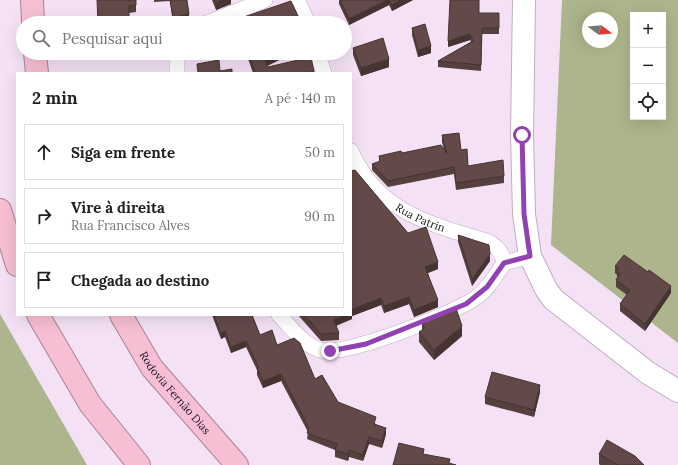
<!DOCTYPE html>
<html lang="pt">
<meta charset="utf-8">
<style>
:root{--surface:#fff;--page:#f6f6f6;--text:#202124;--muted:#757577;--line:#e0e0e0}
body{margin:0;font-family:Lora,serif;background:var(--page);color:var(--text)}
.controls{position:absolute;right:12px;top:12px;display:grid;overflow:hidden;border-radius:0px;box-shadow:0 4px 16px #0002}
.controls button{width:36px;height:36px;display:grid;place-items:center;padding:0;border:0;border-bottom:1px solid var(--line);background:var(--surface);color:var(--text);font:20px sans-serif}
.compass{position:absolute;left:582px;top:12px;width:36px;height:36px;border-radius:50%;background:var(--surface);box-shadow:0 4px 16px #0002;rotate:106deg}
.stop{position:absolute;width:12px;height:12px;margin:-9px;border:3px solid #9042b3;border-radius:50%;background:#fff}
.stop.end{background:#9042b3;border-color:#fff;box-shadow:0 1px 4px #0008}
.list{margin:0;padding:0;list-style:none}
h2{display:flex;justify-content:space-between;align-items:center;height:52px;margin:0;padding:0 16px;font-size:17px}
h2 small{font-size:13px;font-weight:400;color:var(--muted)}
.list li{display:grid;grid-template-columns:26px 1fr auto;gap:12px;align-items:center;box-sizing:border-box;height:56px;margin:0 8px 8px;padding:0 8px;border:1px solid var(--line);border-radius:0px}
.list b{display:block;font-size:15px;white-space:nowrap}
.list p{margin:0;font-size:13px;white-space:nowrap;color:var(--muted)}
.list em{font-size:13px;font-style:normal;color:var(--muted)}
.icon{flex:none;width:22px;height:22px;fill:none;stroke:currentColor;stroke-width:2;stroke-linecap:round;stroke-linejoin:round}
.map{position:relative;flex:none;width:678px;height:465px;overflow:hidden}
.search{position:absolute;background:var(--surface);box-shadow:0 4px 16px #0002;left:16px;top:16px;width:336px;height:44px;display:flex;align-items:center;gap:10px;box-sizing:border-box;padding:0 14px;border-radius:22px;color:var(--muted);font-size:15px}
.panel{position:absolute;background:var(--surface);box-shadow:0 4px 16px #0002;left:16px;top:72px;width:336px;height:244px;border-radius:0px}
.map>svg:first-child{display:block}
.forest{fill:#acb58b;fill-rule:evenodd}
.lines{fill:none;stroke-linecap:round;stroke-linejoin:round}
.minor-casing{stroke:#c0aec3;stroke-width:16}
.secondary-casing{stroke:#c0aec3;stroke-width:24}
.motorway-casing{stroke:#aa8393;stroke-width:24}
.minor{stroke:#fff;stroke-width:15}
.secondary{stroke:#fff;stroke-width:22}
.motorway{stroke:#f7bfd3;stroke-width:22}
.wall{fill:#55403e}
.shaded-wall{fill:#453432}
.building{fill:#634a48;stroke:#453432}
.route{stroke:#9042b3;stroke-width:5}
.labels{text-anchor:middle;stroke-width:4;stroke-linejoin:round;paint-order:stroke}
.street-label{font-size:11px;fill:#1a141b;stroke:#f4e1f6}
</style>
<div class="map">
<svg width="678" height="465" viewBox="0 0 678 465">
<rect width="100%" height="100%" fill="#f4e1f6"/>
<!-- forest -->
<g class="forest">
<path d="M562,0H678V343L551,245ZM633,15H663V117H633ZM588,18H612V42H588Z"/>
<polygon points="0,314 87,465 0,465"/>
</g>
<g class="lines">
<defs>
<g id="minor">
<polyline points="297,0 308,23"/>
<polyline points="207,23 265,0"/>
<polyline points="177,53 177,73"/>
<polyline points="317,53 324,73"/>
<path id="s1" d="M351,151C378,213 431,224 489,242C498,248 502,252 504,263"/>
<path d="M279,315C291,327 304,346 320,350C346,357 455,313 477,297C489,288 496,275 504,263L530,256"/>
</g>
<polyline id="secondary" points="524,0 522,135 524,214 530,256 546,289 553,299 648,373 678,391"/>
<g id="motorway">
<polyline points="32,0 33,23"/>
<polyline points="35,53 37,73"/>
<polyline points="0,210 17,265"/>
<polyline points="38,315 90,404 139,465"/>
<path id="s2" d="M121,315L152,368L237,465"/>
</g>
</defs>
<!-- minor casing -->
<use href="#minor" class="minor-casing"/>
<!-- secondary casing -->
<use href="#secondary" class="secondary-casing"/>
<!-- motorway casing -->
<use href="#motorway" class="motorway-casing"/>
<!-- minor -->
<use href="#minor" class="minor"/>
<!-- secondary -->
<use href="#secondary" class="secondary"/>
<!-- motorway -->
<use href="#motorway" class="motorway"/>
</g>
<!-- wall -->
<g class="wall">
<polygon points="136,0 136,12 129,13 129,23 98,23"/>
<polygon points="154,0 187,0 189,21 182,23 173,23 170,1 154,2"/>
<polygon points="212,0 231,0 231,4 216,10"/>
<polygon points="339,0 413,0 392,11 389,5 349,25 339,4"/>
<polygon points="479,13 499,13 499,34 482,34 481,71 438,67 438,61 471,42 470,40 448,47"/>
<polygon points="412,28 431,53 418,57 412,35"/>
<polygon points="353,48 389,67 361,76 353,55"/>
<polygon points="246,53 293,53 267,66 268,67 314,72 314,73 253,73"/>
<polygon points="442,135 461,150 468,166 504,176 504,183 456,190 454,174 388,187 372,170 372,164 379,162 379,156 444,150 442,142"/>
<polygon points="351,171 438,269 428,273 438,307 414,317 409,304 384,313 381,305 352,316 352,319 336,326 339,333 339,340 321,341 298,315 351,315"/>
<polygon points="458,235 490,261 472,286 458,242"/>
<polygon points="615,266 671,293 645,331 620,311 620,304 627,295 616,287 616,280 617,278 617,275 615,273"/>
<polygon points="212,315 252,315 260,335 277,345 315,379 338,402 376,424 386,434 382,448 369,444 363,461 349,457 348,461 335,457 335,450 307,439 308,432 281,381 263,388 257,375 257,370 246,347 231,353 225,337 221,339"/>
<polygon points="422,323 462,336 434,360 419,342 419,332 422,330"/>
<polygon points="540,392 534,417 485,404 485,397"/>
<polygon points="599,454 644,465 600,465 599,464"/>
</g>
<!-- shaded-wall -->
<g class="shaded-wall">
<polygon points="223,0 231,0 231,4 216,10 216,3"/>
<polygon points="387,0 389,0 389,5 349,25 349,19"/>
<polygon points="401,0 413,0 392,11 392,5"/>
<polygon points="189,14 189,21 182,23 173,23 173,18"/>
<polygon points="299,18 299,23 298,23 298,19"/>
<polygon points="470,34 470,40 448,47 448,41"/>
<polygon points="431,46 431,53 418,57 418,50"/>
<polygon points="279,53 293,53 265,67 265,60"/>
<polygon points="389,59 389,67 361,76 361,68"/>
<polygon points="490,254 490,261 472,286 472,279"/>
<polygon points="438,262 438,269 425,274 425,267"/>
<polygon points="671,286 671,293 645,331 645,324"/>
<polygon points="409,297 409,304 384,313 384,306"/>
<polygon points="381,298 381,305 352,316 352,319 334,326 334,320 345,315 351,315 351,310"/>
<polygon points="438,300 438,307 414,317 414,310"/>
<polygon points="462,326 462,336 434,360 434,350"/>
<polygon points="225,331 225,337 221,339 221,333"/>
<polygon points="246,341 246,347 231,353 231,347"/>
<polygon points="281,374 281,381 263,388 263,381"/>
<polygon points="540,385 540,392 534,417 534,410"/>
<polygon points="386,428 386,434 382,448 382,441"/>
<polygon points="369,437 369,444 363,461 363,455"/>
<polygon points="349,450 349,457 348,461 348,454"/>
</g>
<!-- building -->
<g class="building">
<polygon points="97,0 136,0 136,5 129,6 129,19 125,20 125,23 98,23"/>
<polygon points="170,0 187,0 189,14 173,18"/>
<polygon points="214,0 223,0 216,3"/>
<polygon points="340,0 387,0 349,19"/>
<polygon points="389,0 401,0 392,5"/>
<polygon points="450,0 479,0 479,13 499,13 499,28 482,28 481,65 438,61 473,41 470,34 448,41"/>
<polygon points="291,1 299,18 298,19 298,23 239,23 238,19"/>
<polygon points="425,24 431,46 418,50 412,28"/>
<polygon points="383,38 389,59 361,68 353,48"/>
<polygon points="249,53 279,53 265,60 268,67 311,57 314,72 291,73 255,73"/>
<polygon points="219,60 220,71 232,69 232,73 198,73 197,64"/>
<polygon points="459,133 461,150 467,149 468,166 503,160 504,176 456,183 454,167 388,181 372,164 380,161 379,156 401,151 402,153 441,145 447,154 442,135"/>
<polygon points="355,170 408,233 426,227 438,262 425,267 438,300 414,310 409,297 384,306 381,298 351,310 351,171"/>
<polygon points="458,235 489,245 490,254 472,279"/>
<polygon points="624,255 648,272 649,270 671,286 645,324 620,304 630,290 616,280 620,274 617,271 619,269 615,266"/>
<polygon points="456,308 462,326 434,350 419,332 425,328 422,323"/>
<polygon points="214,315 252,315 260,335 272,330 277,345 294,338 300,343 315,379 322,375 338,402 376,417 374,424 386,428 382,441 369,437 363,455 349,450 348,454 335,450 337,444 307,433 309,428 281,374 263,381 257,368 259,368 246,341 231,347 225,331 221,333"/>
<polygon points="304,315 345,315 334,320 339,333 321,334"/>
<polygon points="492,372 540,385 534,410 485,397"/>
<polygon points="607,440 635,456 644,465 618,465 599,454"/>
<polygon points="399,443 424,449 423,454 450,459 449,463 456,465 393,465"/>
</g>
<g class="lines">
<!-- route -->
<polyline class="route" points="330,351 366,344 466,304 487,287 504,263 530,256 524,214 522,135"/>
</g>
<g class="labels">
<!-- street labels -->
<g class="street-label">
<text dy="4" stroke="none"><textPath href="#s1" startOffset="99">Rua Patrin</textPath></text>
<text dy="4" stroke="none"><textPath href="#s2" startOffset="95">Rodovia Fernão Dias</textPath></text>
</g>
</g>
</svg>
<div class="controls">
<button>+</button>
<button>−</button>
<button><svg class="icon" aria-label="locate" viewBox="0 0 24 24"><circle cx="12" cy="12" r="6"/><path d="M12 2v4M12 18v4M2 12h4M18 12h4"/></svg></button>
</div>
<svg class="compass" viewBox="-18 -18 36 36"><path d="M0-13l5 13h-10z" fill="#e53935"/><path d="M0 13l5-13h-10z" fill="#757577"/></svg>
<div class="stop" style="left:522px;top:135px"></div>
<div class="stop end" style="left:330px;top:351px"></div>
<div class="search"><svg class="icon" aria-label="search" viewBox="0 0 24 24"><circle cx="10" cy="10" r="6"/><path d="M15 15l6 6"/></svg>Pesquisar aqui</div>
<section class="panel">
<h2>2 min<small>A pé · 140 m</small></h2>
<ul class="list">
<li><svg class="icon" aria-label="ahead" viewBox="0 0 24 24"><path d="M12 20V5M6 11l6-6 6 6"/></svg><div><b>Siga em frente</b></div><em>50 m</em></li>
<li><svg class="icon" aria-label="right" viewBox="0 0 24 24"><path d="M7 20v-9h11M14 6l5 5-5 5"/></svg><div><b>Vire à direita</b><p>Rua Francisco Alves</p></div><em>90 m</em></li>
<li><svg class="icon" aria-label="arrive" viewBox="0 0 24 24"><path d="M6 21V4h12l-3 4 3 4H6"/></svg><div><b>Chegada ao destino</b></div></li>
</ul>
</section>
</div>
